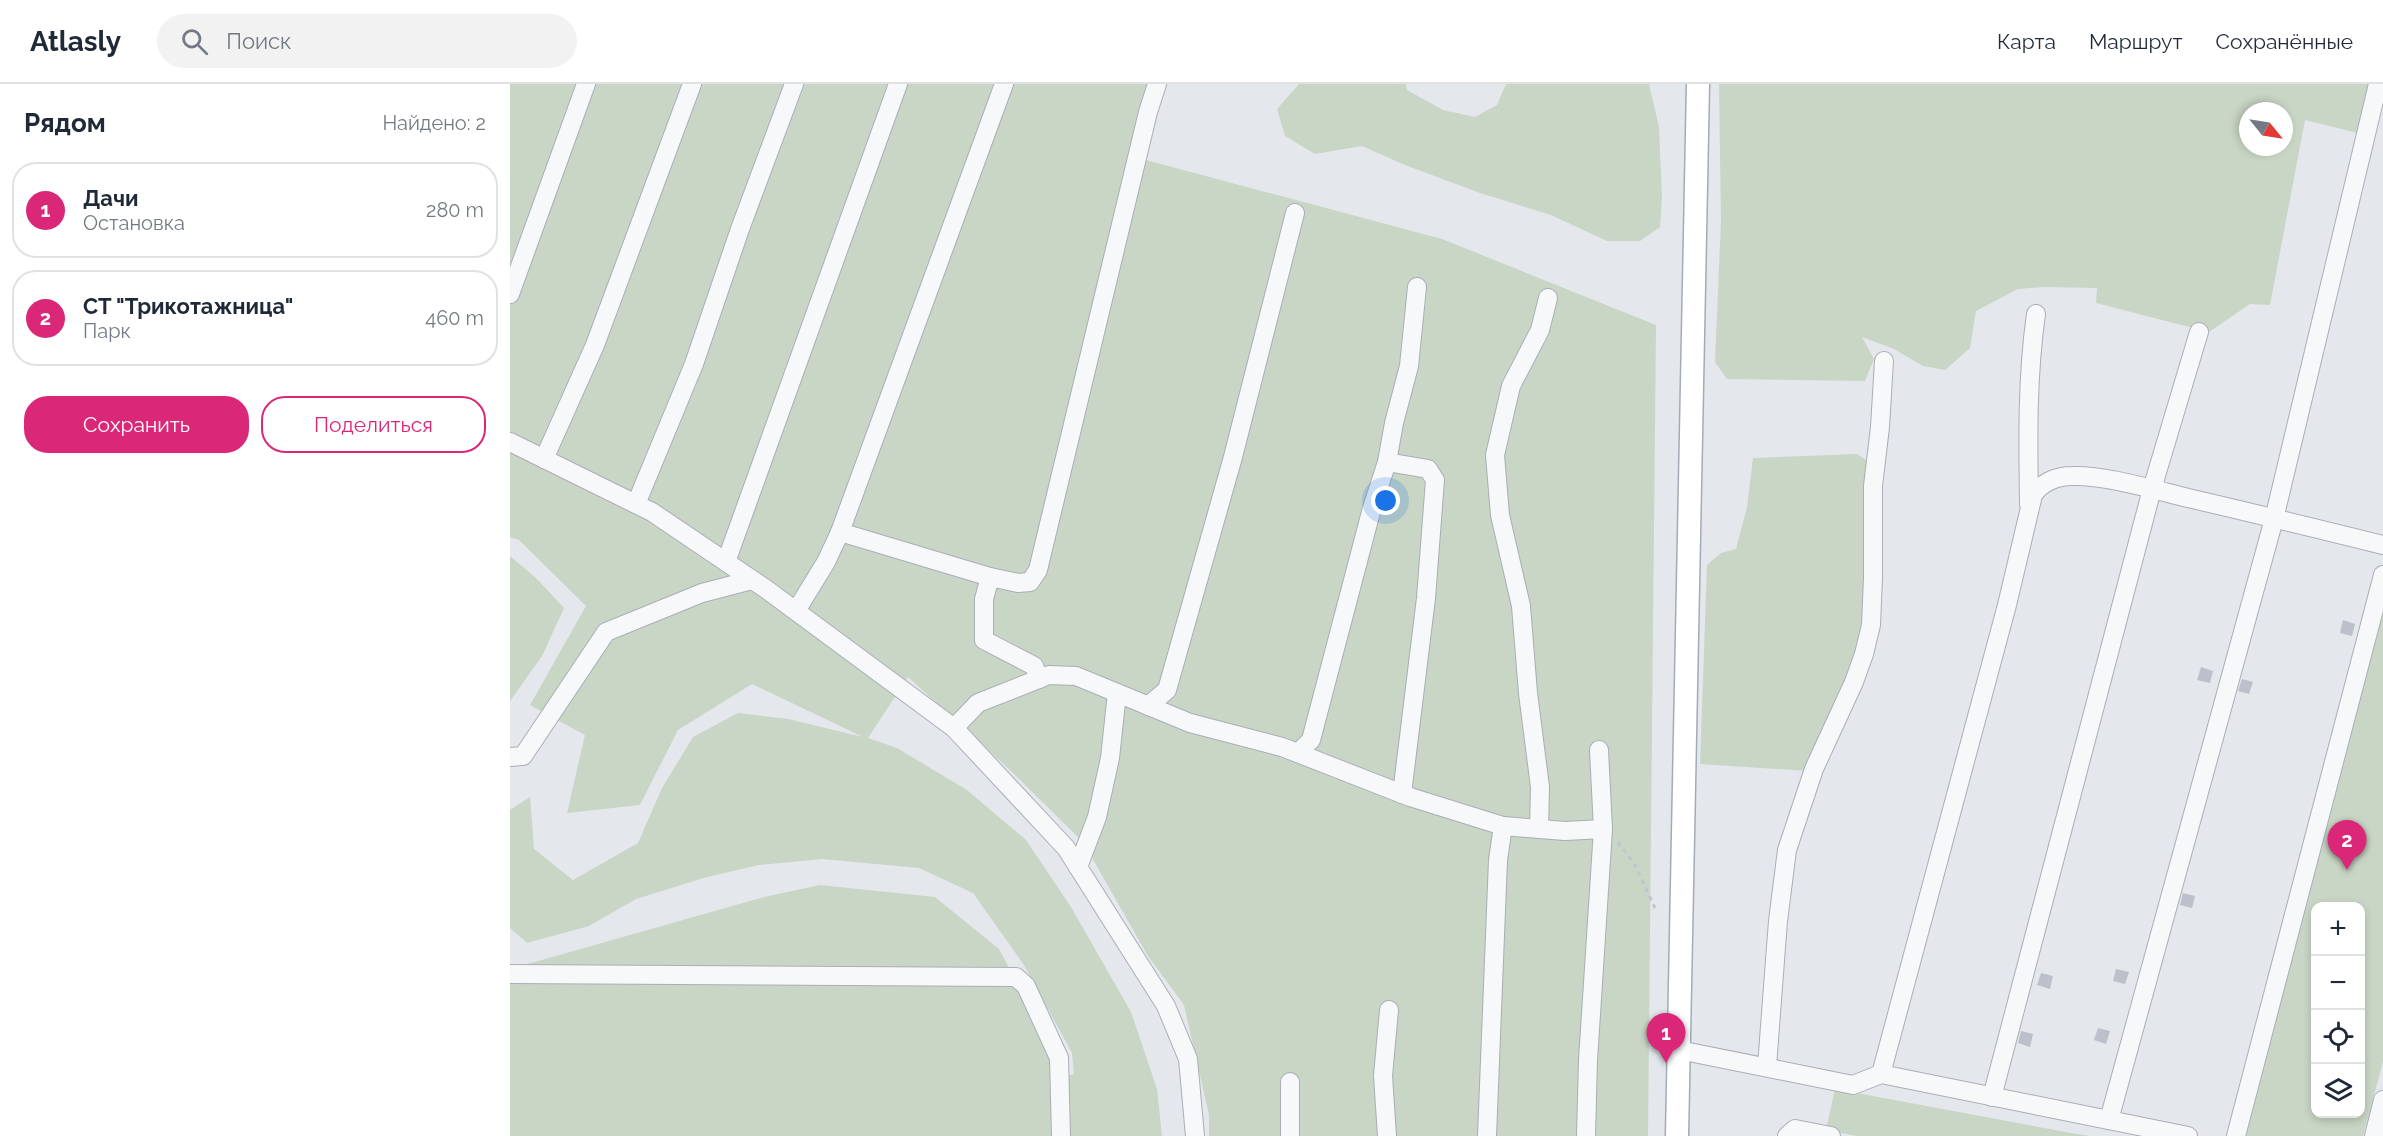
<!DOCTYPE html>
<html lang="ru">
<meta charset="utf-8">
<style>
:root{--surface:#fff;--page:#f2f2f3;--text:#1f2937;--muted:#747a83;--line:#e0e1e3;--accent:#db2777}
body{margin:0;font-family:Raleway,sans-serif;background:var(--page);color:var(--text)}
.controls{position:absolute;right:18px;bottom:18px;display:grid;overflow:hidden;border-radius:12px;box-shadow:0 3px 9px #0003}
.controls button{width:54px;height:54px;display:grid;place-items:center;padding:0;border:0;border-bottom:2px solid var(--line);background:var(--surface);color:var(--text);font:30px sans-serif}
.compass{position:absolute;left:1729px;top:18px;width:54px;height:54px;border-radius:50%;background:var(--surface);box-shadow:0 3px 9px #0003;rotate:120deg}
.you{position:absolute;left:876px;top:417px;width:21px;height:21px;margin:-15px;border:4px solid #fff;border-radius:50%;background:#1a73e8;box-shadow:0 0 0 9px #1a73e833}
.badge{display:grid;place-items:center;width:39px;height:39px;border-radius:50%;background:var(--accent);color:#fff;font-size:20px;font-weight:700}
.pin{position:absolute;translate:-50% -50px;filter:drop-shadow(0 2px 3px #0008)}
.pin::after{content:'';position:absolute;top:32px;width:21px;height:18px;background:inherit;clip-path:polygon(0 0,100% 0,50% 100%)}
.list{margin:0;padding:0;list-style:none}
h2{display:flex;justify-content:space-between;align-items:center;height:78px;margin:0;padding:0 24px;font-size:26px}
h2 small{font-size:20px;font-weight:400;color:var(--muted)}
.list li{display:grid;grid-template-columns:39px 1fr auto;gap:18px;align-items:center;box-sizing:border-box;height:96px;margin:0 12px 12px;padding:0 12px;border:2px solid var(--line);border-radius:24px}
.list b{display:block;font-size:22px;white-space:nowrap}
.list p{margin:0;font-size:20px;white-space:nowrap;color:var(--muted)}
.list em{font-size:20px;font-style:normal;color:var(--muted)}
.actions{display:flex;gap:12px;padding:18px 24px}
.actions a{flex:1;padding:14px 0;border:2px solid var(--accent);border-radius:24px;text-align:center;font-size:21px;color:var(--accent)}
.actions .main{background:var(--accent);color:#fff}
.icon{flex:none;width:33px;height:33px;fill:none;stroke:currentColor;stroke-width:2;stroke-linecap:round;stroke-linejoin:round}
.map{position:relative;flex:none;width:1873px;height:1052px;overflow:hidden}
header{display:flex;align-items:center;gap:36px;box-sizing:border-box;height:84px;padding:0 30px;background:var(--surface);border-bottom:2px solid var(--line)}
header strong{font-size:28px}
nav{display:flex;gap:33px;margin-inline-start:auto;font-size:21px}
.search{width:420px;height:54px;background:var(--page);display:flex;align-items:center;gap:15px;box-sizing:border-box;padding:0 21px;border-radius:33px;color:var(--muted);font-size:22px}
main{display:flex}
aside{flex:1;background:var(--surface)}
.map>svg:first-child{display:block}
.green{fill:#c9d6c5;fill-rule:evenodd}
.building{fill:#bbc0ca}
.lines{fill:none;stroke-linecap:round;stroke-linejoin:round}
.minor-casing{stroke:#a9aeb7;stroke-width:20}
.major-casing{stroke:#a3abb8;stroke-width:25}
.path{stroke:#c2c5cb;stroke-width:3;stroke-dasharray:4.5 4.5;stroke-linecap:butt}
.minor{stroke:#f7f8fa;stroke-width:18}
.major{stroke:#fff;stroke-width:22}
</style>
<header>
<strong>Atlasly</strong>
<div class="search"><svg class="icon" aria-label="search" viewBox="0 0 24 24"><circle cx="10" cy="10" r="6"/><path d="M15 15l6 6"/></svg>Поиск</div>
<nav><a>Карта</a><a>Маршрут</a><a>Сохранённые</a></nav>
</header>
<main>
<aside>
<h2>Рядом<small>Найдено: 2</small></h2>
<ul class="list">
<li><span class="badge">1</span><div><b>Дачи</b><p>Остановка</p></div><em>280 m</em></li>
<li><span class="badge">2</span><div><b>СТ &quot;Трикотажница&quot;</b><p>Парк</p></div><em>460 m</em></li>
</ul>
<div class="actions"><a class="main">Сохранить</a><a>Поделиться</a></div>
</aside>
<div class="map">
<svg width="1873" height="1052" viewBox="0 0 1873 1052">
<rect width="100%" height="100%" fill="#e4e7ec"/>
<!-- green -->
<g class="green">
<polygon points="0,0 651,0 636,76 932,155 1146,241 1138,1052 699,1052 699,1031 674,921 638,872 573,758 501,687 398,593 358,654 387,664 457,706 516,756 561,823 621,928 647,1005 652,1052 0,1052 0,885 254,813 310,801 425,813 489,865 557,992 564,990 562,969 514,881 463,809 409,784 312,775 249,781 197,793 126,815 79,842 17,859 0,844 0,726 20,713 24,765 63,796 128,759 152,704 183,653 228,629 278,635 353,653 242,600 168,646 130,721 57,729 75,651 20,621 76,522 9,456 0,453"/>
<polygon points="789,0 896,0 897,6 933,26 965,33 987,21 996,0 1139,0 1149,43 1152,113 1150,143 1130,157 1097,157 1041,131 970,109 895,81 852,62 805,70 775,52 767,25"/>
<path d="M1209,0H1873L1864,53L1795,36L1760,221L1740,220L1699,248L1586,219L1587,204L1534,203L1508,205L1466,227L1460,264L1435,286L1413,282L1384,265L1352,253L1364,275L1355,297L1217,295L1205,278L1211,137ZM1738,27H1774V63H1738Z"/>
<polygon points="1347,370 1359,378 1356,539 1342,591 1299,687 1190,680 1197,481 1211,469 1226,465 1237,423 1243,374"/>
<polygon points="0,472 26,494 54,524 32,572 0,617"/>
<path d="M1873,512V978L1853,1052H1737L1730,1050ZM1806,822H1850V1030H1806Z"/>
<polygon points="1325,1005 1561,1049 1580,1052 1347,1052 1316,1046"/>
</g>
<!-- building -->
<g class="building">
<polygon points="1833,536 1845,540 1842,552 1830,549"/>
<polygon points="1691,583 1703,587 1700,599 1687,596"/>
<polygon points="1732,595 1743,598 1739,610 1728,607"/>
<polygon points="1673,809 1685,812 1682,824 1670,821"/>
<polygon points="1606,885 1619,888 1615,900 1603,897"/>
<polygon points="1531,889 1543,892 1540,905 1527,901"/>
<polygon points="1588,944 1600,947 1596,960 1584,956"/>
<polygon points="1511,947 1523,950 1520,963 1508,959"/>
</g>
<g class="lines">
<defs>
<g id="minor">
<polyline points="0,210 76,0"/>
<polyline points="0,358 142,428 256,505 444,644 556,764 656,922 678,975 685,1052"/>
<polyline points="34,375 85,261 182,0"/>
<polyline points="877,378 918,385 925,396 916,514 892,710"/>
<polyline points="126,420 184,280 230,145 284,0"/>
<path d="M1519,420C1518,356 1517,293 1526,230"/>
<polyline points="330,448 494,0"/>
<polyline points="216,478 388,0"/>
<polyline points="286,527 316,478 330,448 480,493"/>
<polyline points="529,595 524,582 474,556 474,515 480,493 508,499 520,498 528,486 638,28 647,0"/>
<polyline points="638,622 657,606 723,373 785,129"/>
<polyline points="444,644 468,619 539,591 566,592 680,639 772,663 900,713 993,742"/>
<polyline points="788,669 801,656 862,424 877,378 884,339 899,282 907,203"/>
<polyline points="0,673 13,672 96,548 192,509 242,496"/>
<polyline points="1029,745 1030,703 1018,609 1011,522 990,431 985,371 1001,302 1030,246 1038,214"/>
<polyline points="568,783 587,733 600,674 607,609"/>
<polyline points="0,890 506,893 516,902 549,974 551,1052"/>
<polyline points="1169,966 1343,1001 1371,990 1678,1052"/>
<polyline points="1257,982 1268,837 1277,766 1304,685 1344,598 1354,570 1361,541 1363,494 1363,402 1370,343 1374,277"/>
<path d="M1371,990L1497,521L1523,411C1531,399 1546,392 1562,392C1595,391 1645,406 1678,414C1743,429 1808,445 1873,461"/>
<polyline points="780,998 780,1052"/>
<polyline points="1482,1013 1642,405 1689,248"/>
<polyline points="1599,1036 1764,435 1868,0"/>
<polyline points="877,1052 873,992 879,926"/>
<polyline points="977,1052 988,776 993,742 1055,747 1093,745"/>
<polyline points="1076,1052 1078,976 1093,745 1089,666"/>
<polyline points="1277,1052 1285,1045 1321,1052"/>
<polyline points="1726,1052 1873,491"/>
<polyline points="1864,1052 1873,1016"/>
</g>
<polyline id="major" points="1167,1052 1188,0"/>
</defs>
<!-- minor casing -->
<use href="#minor" class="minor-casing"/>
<!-- major casing -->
<use href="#major" class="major-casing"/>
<!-- path -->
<polyline class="path" points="1108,758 1125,781 1145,824"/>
<!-- minor -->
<use href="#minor" class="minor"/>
<!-- major -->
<use href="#major" class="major"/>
</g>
</svg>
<div class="controls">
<button>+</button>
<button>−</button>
<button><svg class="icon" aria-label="locate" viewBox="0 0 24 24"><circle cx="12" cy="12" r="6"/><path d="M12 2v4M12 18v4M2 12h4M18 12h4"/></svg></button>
<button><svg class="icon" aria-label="layers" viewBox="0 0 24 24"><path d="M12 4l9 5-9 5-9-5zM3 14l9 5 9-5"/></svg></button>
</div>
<svg class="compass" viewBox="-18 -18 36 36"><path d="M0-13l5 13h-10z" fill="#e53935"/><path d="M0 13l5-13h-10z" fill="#747a83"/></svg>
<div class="you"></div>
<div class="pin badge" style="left:1156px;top:979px">1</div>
<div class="pin badge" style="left:1837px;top:786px">2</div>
</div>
</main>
